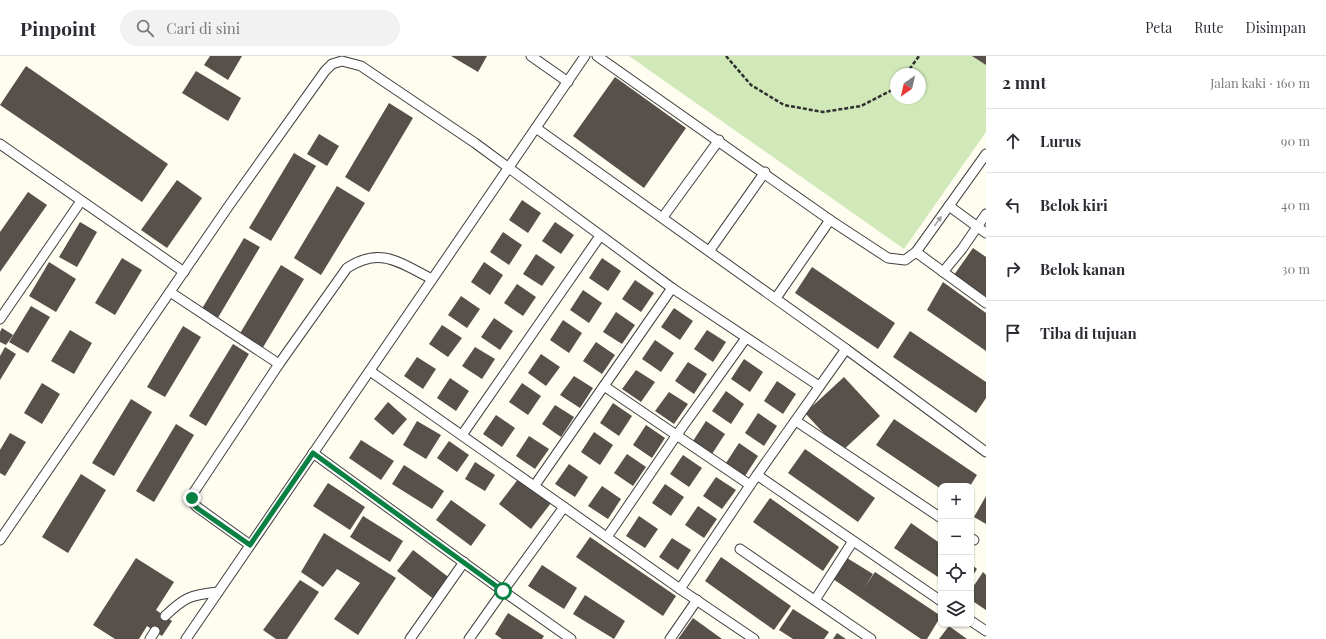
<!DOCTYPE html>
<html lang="id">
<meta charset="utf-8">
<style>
:root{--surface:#fff;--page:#f2f2f3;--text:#2b2b33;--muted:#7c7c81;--line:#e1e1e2}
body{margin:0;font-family:"Playfair Display",serif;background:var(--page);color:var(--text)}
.controls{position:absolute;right:12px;bottom:12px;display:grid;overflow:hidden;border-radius:8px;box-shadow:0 1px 3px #0004}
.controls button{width:36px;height:36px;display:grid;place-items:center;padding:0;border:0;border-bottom:1px solid var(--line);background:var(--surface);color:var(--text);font:20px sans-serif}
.compass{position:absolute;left:890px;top:12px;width:36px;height:36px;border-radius:50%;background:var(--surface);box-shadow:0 1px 3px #0004;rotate:214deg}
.stop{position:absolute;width:12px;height:12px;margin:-9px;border:3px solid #0b8043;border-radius:50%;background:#fff}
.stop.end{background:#0b8043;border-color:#fff;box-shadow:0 1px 4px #0008}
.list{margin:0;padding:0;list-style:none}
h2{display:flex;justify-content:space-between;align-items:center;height:52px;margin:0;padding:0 16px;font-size:17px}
h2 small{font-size:13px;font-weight:400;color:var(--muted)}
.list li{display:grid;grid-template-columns:26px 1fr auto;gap:12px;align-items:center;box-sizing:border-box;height:64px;padding:0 16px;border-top:1px solid var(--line)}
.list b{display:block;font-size:15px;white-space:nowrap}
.list em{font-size:13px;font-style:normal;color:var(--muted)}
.icon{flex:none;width:22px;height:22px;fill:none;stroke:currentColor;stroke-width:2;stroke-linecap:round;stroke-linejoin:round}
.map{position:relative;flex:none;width:986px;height:583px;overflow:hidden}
header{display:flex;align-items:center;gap:24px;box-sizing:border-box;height:56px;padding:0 20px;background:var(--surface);border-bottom:1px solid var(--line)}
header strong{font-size:19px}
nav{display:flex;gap:22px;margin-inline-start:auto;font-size:14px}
.search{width:280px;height:36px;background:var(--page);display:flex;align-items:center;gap:10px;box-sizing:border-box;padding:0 14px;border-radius:22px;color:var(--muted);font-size:15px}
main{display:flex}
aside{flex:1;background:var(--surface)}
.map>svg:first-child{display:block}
.green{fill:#d1e9b9;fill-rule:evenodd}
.building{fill:#57504b}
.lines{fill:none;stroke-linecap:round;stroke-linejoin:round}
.lane-casing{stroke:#414141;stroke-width:11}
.path{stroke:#303030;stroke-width:2.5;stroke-dasharray:4 2;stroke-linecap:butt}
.lane{stroke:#fff;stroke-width:9}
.oneway{fill:#9f9f9f}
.route{stroke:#0b8043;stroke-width:5}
</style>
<header>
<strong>Pinpoint</strong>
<div class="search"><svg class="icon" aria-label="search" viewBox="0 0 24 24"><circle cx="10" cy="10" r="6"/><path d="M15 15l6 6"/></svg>Cari di sini</div>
<nav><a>Peta</a><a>Rute</a><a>Disimpan</a></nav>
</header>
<main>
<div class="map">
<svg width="986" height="583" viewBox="0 0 986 583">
<rect width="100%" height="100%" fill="#fffcf0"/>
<!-- green -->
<path class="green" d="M629,0H986V76L904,193ZM896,18H920V42H896Z"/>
<!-- building -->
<g class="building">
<polygon points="210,0 242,0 228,24 204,9"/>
<polygon points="451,0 487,0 478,16"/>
<polygon points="972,0 986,0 986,9"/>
<polygon points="26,10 168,108 142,146 0,49"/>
<polygon points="196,15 241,42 228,65 182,37"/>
<polygon points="615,21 686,72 644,132 573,80"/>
<polygon points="389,47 413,62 369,136 345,121"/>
<polygon points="319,78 339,90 327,110 307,98"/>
<polygon points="294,97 316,110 271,185 249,172"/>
<polygon points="177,124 202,142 167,192 141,174"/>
<polygon points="337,130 365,147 321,219 294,202"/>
<polygon points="28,136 47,149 0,216 0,176"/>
<polygon points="522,144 541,157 528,177 509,164"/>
<polygon points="80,166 97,176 77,211 59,201"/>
<polygon points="555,166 574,179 561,198 542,185"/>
<polygon points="503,176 522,189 509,209 490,196"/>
<polygon points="244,182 260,191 216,265 200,256"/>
<polygon points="973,192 986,201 986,242 954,219"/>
<polygon points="536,198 555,211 542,230 523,218"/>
<polygon points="122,202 142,214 115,259 95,247"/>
<polygon points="602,202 621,215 608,235 589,222"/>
<polygon points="49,206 76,223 56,256 29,240"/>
<polygon points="484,206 503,219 490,239 471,226"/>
<polygon points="281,209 304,223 262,293 239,279"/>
<polygon points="812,211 895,267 878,293 795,237"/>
<polygon points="635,224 654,237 641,256 622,243"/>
<polygon points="943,226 986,257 986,295 927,254"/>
<polygon points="517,228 536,241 523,260 504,247"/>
<polygon points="583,234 602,247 589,267 570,254"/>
<polygon points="461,240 480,253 467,272 448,259"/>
<polygon points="31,250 50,261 28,297 9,286"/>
<polygon points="674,252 693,265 680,284 661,271"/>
<polygon points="616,256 635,269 622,288 603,276"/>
<polygon points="494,262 513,275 500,294 481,281"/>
<polygon points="563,264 582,277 569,297 550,284"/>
<polygon points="442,269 462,282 448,301 429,288"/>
<polygon points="183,270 201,281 165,341 147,331"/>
<polygon points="2,272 13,279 6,289 0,286 0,276"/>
<polygon points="70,274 92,287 74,318 51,305"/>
<polygon points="707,274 726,286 713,306 694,293"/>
<polygon points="910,275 986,326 986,342 976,357 893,301"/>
<polygon points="655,284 674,297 661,316 642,303"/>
<polygon points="596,286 615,299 602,318 583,305"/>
<polygon points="233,288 249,298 206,370 189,360"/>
<polygon points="5,291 16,298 0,324 0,300"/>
<polygon points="475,291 495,303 482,323 462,310"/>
<polygon points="541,298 560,311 546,330 528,317"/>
<polygon points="417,301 436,313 423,333 404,320"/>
<polygon points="744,303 763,316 750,336 731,323"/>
<polygon points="688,306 707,318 694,338 675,325"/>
<polygon points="636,314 655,326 641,346 622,333"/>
<polygon points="574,320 593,332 580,352 560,339"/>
<polygon points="844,321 880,360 841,396 805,357"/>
<polygon points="450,322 469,335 456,355 437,342"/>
<polygon points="777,325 796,338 783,358 764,345"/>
<polygon points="42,327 60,338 42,368 24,357"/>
<polygon points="522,327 541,340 528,359 509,346"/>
<polygon points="726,335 744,348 731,368 712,355"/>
<polygon points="669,336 688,348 674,368 655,355"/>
<polygon points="131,343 152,356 114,420 92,407"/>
<polygon points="388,346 407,363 393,379 374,363"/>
<polygon points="613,347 632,360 619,380 600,367"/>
<polygon points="555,349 574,361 561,381 542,368"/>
<polygon points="758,357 777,370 764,390 745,377"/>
<polygon points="496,359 515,372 502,391 483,378"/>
<polygon points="894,363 977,419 970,430 941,430 941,433 876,389"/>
<polygon points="417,365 441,379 426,403 403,389"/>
<polygon points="706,365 725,378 712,398 693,385"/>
<polygon points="176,368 194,379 154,446 136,435"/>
<polygon points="646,369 665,382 652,402 633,389"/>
<polygon points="594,376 613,389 600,409 581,396"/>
<polygon points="10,377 26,386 5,420 0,417 0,394"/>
<polygon points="529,380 549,393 535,413 516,400"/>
<polygon points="361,384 394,405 381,424 349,402"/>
<polygon points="449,385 469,399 457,416 437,402"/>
<polygon points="739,387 758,400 745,420 726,407"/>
<polygon points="805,393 875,442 858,466 788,417"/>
<polygon points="627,398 646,411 633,430 614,417"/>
<polygon points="683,399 702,412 689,431 670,418"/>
<polygon points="475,406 495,419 485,435 465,423"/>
<polygon points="569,408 588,421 575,441 555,428"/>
<polygon points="404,409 444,435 432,453 392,428"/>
<polygon points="81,418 106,434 68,497 42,481"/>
<polygon points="716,421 736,434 722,453 703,440"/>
<polygon points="519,422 551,447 531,473 499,448"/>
<polygon points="328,427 365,451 350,474 313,450"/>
<polygon points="665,428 684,441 671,460 652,447"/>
<polygon points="602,430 621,443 608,463 588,450"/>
<polygon points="986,440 986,468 974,461"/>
<polygon points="770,442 839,491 823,515 753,466"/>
<polygon points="451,444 486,469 471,490 436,464"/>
<polygon points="698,450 717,463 704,482 685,469"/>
<polygon points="363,460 403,485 390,506 350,481"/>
<polygon points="639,460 658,473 645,492 626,480"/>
<polygon points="911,467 941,488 941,523 894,492"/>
<polygon points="324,477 396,522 358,579 334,563 360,527 337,513 323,531 301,516"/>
<polygon points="590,481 676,540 663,560 576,501"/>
<polygon points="672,482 691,494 678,514 659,501"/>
<polygon points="413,494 451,523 435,544 397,515"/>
<polygon points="721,501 791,550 774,574 705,525"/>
<polygon points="136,502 174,526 156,554 172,565 162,580 147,570 139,583 115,583 93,569"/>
<polygon points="847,502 873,518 864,532 875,516 941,560 927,583 921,583 833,523"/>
<polygon points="971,508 977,513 971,522"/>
<polygon points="542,509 577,532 564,553 528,530"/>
<polygon points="983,516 986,519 986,554 971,544 971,534"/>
<polygon points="300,524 319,536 287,583 276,583 263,574"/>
<polygon points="585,539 625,565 614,583 573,558"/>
<polygon points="793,553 829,576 824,583 793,583 779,574"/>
<polygon points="508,557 544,580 542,583 502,583 495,578"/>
<polygon points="693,562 722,583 678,583"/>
<polygon points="949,570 967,583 939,583"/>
<polygon points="837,577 846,583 833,583"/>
</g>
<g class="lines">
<defs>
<g id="lane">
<polyline points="531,0 568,26"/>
<polyline points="597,0 830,164 776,242"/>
<polyline points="536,72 846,293"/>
<polyline points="0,88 184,216"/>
<polyline points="949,150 986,177"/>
<polyline points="663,161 719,84"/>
<polyline points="830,164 888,202 905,204 916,196 986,98"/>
<polyline points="710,194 765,116"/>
<polyline points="916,196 986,247"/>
<polyline points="943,216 962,193 986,158"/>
<polyline points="170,236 279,308"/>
<polyline points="0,263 81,145"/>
<polyline points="370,315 564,451 503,535 571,583"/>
<polyline points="604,330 750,429"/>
<polyline points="796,365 941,462"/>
<polyline points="462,379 600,180"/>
<polyline points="313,397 503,535 469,583"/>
<polyline points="757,419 846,293 986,396"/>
<polyline points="535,429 672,232"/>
<polyline points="564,451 680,533"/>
<polyline points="607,481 676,380 746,282"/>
<polyline points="971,482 974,484"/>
<polyline points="0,484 228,151 325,15 332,8 342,5 361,10 475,87 672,232 819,330"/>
<path d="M250,489L197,451C192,446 191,443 194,436L279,308L347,212C381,190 400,207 432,223"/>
<polyline points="740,493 871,583"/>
<polyline points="815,544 853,485"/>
<path d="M165,560C185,541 190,539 218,536"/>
<polyline points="971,565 986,575"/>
<polyline points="150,583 155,575"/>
<polyline points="186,583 585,0"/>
<polyline points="410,583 464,506"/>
<polyline points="670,583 697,544"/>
<polyline points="754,583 680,533 757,419 941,545"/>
</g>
</defs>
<!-- lane casing -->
<use href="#lane" class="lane-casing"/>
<!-- path -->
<g class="path">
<polyline points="726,0 751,29 784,49 823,56 861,50 896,32"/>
<polyline points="906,18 919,0"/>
</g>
<!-- lane -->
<use href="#lane" class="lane"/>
</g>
<!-- one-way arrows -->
<defs><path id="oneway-solid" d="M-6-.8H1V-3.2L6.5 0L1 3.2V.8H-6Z"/></defs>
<use class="oneway" href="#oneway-solid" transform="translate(938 165) rotate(-54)"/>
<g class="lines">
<!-- route -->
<polyline class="route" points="192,442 192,447 197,452 250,489 313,397 503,535"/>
</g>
</svg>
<div class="controls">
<button>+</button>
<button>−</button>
<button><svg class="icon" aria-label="locate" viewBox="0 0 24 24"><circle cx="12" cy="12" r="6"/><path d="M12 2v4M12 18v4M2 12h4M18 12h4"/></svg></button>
<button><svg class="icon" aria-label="layers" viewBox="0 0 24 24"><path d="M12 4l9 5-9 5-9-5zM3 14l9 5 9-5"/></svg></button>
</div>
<svg class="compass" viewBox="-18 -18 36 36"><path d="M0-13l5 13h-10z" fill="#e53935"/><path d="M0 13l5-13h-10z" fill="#7c7c81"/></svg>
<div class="stop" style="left:503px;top:535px"></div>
<div class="stop end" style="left:192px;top:442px"></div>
</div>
<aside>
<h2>2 mnt<small>Jalan kaki · 160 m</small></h2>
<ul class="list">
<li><svg class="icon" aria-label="ahead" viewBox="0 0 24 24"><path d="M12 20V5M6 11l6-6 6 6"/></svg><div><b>Lurus</b></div><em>90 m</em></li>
<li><svg class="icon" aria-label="left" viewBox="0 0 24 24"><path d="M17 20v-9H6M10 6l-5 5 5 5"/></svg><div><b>Belok kiri</b></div><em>40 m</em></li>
<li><svg class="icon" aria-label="right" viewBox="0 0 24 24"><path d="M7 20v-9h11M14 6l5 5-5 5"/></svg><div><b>Belok kanan</b></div><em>30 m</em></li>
<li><svg class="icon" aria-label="arrive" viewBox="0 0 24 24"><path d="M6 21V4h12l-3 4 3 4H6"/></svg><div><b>Tiba di tujuan</b></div></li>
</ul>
</aside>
</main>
